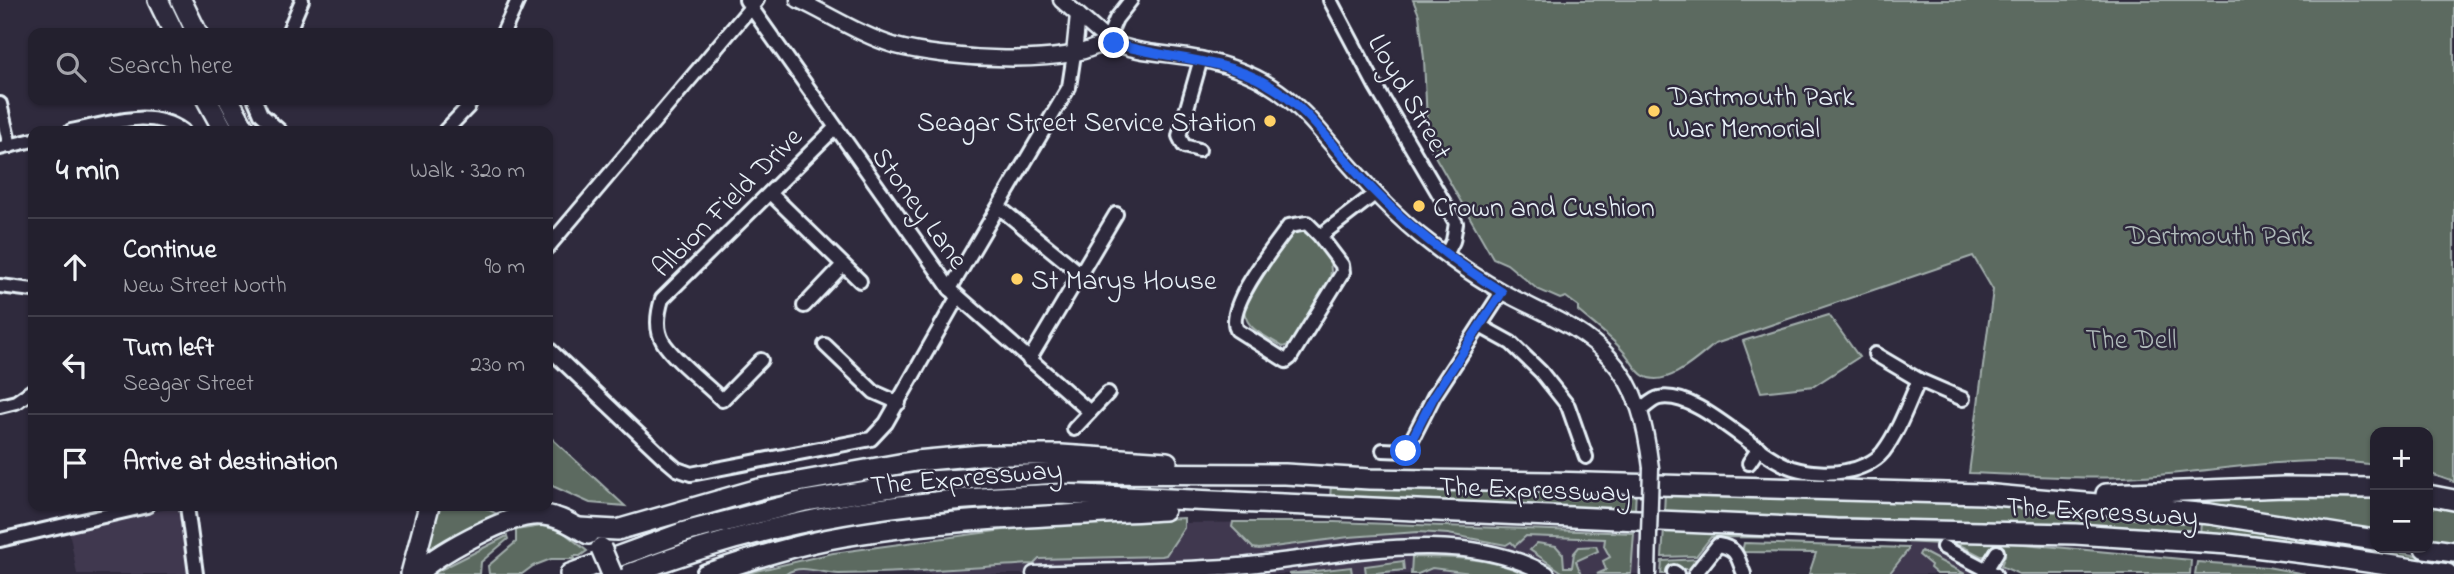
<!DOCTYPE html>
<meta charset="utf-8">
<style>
:root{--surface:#23202e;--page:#2f2d3a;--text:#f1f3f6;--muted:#a3a3aa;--line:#403e4a}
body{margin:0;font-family:"Indie Flower",sans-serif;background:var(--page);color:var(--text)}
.controls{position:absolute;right:21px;bottom:21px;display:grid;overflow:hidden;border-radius:14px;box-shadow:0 2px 5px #0004}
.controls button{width:63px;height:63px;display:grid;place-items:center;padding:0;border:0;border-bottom:2px solid var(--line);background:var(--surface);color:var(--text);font:35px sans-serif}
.stop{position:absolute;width:21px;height:21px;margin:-16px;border:5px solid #2563eb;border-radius:50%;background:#fff}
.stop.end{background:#2563eb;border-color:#fff;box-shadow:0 2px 7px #0008}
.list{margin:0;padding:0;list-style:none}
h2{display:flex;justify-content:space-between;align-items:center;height:91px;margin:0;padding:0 28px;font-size:30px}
h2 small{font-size:23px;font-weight:400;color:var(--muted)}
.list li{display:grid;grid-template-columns:46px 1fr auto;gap:21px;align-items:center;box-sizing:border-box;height:98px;padding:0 28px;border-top:2px solid var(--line)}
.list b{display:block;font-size:26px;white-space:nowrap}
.list p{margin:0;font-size:23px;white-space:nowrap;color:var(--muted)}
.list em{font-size:23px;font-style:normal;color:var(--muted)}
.icon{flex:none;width:38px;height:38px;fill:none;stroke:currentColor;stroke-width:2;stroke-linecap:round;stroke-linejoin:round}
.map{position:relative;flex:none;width:2454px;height:574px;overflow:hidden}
.search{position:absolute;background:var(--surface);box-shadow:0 2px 5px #0004;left:28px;top:28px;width:525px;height:77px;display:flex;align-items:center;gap:18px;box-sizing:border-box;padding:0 24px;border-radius:14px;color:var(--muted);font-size:26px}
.panel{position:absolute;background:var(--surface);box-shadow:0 2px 5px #0004;left:28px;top:126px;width:525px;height:385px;border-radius:14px}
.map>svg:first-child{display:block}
.built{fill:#40394f}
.green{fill:#5c6a60;stroke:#a2aeac;stroke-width:2}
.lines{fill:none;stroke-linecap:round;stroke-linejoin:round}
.minor-casing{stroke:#e8f1f8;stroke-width:18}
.tertiary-casing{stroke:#e8f1f8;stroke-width:19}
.trunk-casing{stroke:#e8f1f8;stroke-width:24}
.minor{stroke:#2f2a3d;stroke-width:12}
.tertiary{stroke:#2f2a3d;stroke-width:14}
.trunk{stroke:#2f2a3d;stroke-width:19}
.tertiary-bridge-casing{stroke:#e8f1f8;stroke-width:19;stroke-linecap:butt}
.trunk-bridge-casing{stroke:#e8f1f8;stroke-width:24;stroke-linecap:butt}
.tertiary-bridge{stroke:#2f2a3d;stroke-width:14}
.trunk-bridge{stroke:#2f2a3d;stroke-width:19}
.route{stroke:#2563eb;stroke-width:9}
.poi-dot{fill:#ffd166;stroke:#2f2a3d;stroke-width:2.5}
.labels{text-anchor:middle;stroke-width:5;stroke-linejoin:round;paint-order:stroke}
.poi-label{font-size:28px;fill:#e8f1f8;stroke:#2f2a3d;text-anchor:start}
.street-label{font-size:28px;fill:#e8f1f8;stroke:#2f2a3d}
.park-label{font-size:28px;fill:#b0bbbb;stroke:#2f2a3d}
</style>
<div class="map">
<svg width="2454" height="574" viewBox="0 0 2454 574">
<rect width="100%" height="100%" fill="#2f2a3d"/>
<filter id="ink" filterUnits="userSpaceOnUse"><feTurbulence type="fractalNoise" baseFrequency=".0143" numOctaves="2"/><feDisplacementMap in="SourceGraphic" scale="14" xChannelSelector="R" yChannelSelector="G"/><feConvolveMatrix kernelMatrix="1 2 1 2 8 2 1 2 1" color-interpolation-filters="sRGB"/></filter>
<g filter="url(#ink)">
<!-- built -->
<g class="built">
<polygon points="181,506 188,574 77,574 69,530"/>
<polygon points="1184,518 1184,523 1334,522 1649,534 1647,574 743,574 833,553 1011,529"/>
<polygon points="1908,542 2018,549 2004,574 1889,574 1908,550"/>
</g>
<!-- green -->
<g class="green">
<path d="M1413,0H2454V482L2428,473V432H2375V465C2297,453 2218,472 2140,476C2084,480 2026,475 1969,473L1993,290L1973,256L1715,344C1699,357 1666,389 1644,376C1635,371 1630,358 1623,351C1610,336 1593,324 1578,311V306L1566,297L1560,299L1537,289L1507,264L1493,258L1428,144L1424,59L1419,15Z"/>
<path d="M1301,230C1346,260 1333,282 1309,319C1301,332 1298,342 1283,347C1262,333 1244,331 1243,303L1291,231Z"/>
<polygon points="1829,315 1859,357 1814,386 1761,392 1743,341"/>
<polygon points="548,435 625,506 590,503 548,484"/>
<polygon points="1331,483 1636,489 1635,511 1330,500"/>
<polygon points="1665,492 1937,500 2054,507 2196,521 2194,535 2012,523 1664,513"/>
<polygon points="2333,495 2375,497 2375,532 2203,506 2204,499"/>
<polygon points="2428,502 2454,508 2454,544 2428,540"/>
<polygon points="436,506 482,506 497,514 423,552"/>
<path d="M1184,518V528L1166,555L1162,556L1039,559L1034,564C969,567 904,574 839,574C822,574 801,563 786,574H743L833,553L1011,529L1076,522Z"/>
<polygon points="1233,522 1334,522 1634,533 1631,574 1597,574 1606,570 1603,561 1610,557 1604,546 1605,539 1526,536 1515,546 1511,542 1506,545 1448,534 1418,532 1349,537 1259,549 1253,548 1232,527"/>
<polygon points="2201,522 2454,561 2454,567 2376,554 2200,535"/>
<polygon points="542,526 562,531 587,551 580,556 574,556 575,559 551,559 533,566 522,574 489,574 488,566 516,542 516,530"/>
<polygon points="1664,529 1960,538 2191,560 2190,574 2019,574 2001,566 2005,555 1990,549 1985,556 1981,556 1960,545 1826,538 1711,537 1696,556 1662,557"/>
<polygon points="507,536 508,539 481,562 480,574 432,574"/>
<polygon points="1537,543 1556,546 1563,554 1564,567 1572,567 1574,553 1579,547 1596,546 1598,551 1576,561 1581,574 1565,574 1530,550"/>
<polygon points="1744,543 1908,548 1908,550 1889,574 1809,574 1816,553 1742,552"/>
<polygon points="1921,551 1965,574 1937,574 1930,568 1931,565 1919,555"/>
<path d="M1412,557C1449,557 1491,557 1524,574H1479L1432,568L1418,574H1411Z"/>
<polygon points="1698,559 1691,569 1683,569 1677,565 1669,574 1661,574 1662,561"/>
<polygon points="1403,561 1404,570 1366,574 1365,566"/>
<polygon points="2197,562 2267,567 2305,574 2195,574"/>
<polygon points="1351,567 1352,574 1288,574"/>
</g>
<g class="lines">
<defs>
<g id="minor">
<polyline points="746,0 950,289 1090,412"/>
<polyline points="1330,0 1376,87 1456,223 1453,241 1446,255"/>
<polyline points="288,33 302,0"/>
<polyline points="503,33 518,0"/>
<polyline points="1107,40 1116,19 1131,0"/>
<polyline points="255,100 261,114 280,131"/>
<polyline points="0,104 10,146"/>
<path d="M71,131C108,124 150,107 183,131"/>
<polyline points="445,131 468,107 471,100"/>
<polyline points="0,148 33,140"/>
<polyline points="1199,150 1184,146 1179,136 1201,59"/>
<polyline points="770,193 860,281"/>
<polyline points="1000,208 1081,274"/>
<path d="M1320,236L1342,265L1343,272L1290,358L1286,361L1237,330C1224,307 1275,246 1289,226L1307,223L1320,236L1376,193"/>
<polyline points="548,247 757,0"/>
<polyline points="0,286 33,290"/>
<polyline points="950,289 1069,87 1074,54"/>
<polyline points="804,306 843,265"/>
<polyline points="1480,326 1511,343 1541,372 1568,406 1586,457"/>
<polyline points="825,345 874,392 899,403"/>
<polyline points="548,348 664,458 677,469 691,474 871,439 886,423 957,298"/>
<polyline points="1875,354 1919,380 1963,399"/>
<path d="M761,360L722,400C706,384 674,360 663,342C655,329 658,312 662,299L835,128"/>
<polyline points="1029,360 1116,214"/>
<polyline points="0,406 16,402 33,390"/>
<path d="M1641,410C1646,406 1653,399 1659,398C1699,390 1755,456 1793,468C1809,473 1831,474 1846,471C1859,469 1875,462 1883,452C1899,431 1908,404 1919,380"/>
<polyline points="1074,429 1108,393"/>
<polyline points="1383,450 1406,451 1434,396 1502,292"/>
<polyline points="1749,463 1759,448"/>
<polyline points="187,506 196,574"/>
<polyline points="0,540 147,506"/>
<polyline points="1943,547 1995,574"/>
<polyline points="1986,570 1997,552"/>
<polyline points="1674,572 1677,574"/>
<path d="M1695,574L1718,545C1738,548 1737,557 1744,574"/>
</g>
<g id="tertiary">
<path d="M798,0C830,15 862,36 896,46C939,58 1072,69 1107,40"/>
<path d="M1061,0L1107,40C1136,54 1169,53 1200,59C1223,64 1249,72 1269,85C1296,101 1317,127 1337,151C1366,184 1396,218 1431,244C1453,261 1477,278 1501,291C1538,312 1580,325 1609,357C1638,388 1646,427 1651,468"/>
<polyline points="1074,54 1078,15"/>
<path d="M1034,574C1098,571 1162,571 1226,567C1327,560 1453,522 1547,574"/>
<polyline points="1648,574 1649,534"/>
</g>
<g id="trunk">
<polyline points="158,0 174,33"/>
<polyline points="181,0 197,33"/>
<polyline points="207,100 224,131"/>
<polyline points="229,100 246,131"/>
<polyline points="2106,494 2284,487 2375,488"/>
<polyline points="2428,495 2454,500"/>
<polyline points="579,528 617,530 759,489 916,461 981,455 1061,455 1167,462"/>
<polyline points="2425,548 2454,552"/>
<polyline points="411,574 429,506"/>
<path d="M417,574C435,554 505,517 532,515C554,513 570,523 588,534"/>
<polyline points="570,574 685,532 805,501 929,481 1059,473 1285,474 1369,479 1551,482 1983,494 2210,514 2375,540"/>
<path d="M629,574C726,536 832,512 936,502C977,497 1019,496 1060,494L1836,529L2075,534L2229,544L2327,556L2447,574"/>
<path d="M706,574C751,559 798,544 845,536C950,518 1058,516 1164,510"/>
</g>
</defs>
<!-- minor casing -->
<use href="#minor" class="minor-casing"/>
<!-- tertiary casing -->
<use href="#tertiary" class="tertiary-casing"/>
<!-- trunk casing -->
<use href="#trunk" class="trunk-casing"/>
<!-- minor -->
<use href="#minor" class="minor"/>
<!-- tertiary -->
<use href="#tertiary" class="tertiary"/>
<!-- trunk -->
<use href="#trunk" class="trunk"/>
<defs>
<polyline id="tertiary-bridge" points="1649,534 1651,468"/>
<polyline id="trunk-bridge" points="601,548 612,574"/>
</defs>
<!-- tertiary-bridge casing -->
<use href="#tertiary-bridge" class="tertiary-bridge-casing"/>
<!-- trunk-bridge casing -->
<use href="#trunk-bridge" class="trunk-bridge-casing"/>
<!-- tertiary-bridge -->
<use href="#tertiary-bridge" class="tertiary-bridge"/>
<!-- trunk-bridge -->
<use href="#trunk-bridge" class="trunk-bridge"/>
</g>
</g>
<g class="lines" filter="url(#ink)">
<!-- route -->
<path class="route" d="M1114,43C1165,60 1219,56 1267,84C1309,107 1336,152 1369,186C1409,228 1452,261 1502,292L1434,396L1406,451"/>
</g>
<!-- markers -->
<g class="poi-dot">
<circle cx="1654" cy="111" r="7"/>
<circle cx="1270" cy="121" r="7"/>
<circle cx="1419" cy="206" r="7"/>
<circle cx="1017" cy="279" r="7"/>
</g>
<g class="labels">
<!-- poi labels -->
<g class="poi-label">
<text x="1668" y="105">Dartmouth Park<tspan x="1668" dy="32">War Memorial</tspan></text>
<text x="1256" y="131" text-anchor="end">Seagar Street Service Station</text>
<text x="1433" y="216">Crown and Cushion</text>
<text x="1031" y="289">St Marys House</text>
</g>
<!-- street labels -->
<g class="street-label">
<text transform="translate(1411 96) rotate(60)" y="10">Lloyd Street</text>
<text transform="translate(726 201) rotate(-45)" y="10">Albion Field Drive</text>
<text transform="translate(921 207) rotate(54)" y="10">Stoney Lane</text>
<text transform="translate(966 476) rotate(-5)" y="10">The Expressway</text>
<text transform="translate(1535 488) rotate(2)" y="10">The Expressway</text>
<text transform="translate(2102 510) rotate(3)" y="10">The Expressway</text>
</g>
<!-- park labels -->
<g class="park-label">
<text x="2219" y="244">Dartmouth Park</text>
<text x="2131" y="348">The Dell</text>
</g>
</g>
</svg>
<div class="controls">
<button>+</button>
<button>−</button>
</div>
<div class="stop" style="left:1406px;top:451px"></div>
<div class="stop end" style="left:1114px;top:43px"></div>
<div class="search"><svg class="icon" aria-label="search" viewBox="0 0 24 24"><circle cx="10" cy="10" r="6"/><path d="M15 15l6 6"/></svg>Search here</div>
<section class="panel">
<h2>4 min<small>Walk · 320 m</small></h2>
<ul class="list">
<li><svg class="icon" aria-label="ahead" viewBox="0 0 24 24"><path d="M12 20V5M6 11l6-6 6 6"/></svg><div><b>Continue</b><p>New Street North</p></div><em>90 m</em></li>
<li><svg class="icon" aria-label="left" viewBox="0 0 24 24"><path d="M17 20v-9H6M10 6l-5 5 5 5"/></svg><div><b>Turn left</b><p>Seagar Street</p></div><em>230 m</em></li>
<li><svg class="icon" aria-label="arrive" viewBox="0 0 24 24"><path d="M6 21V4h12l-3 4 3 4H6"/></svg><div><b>Arrive at destination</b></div></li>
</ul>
</section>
</div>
